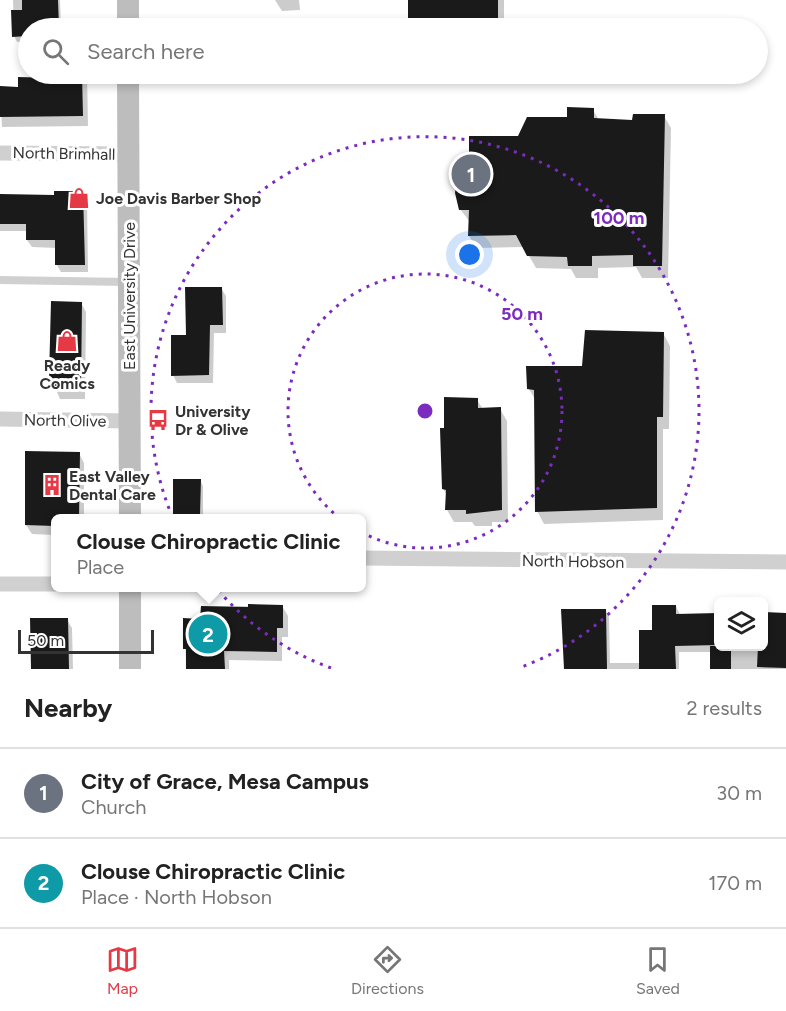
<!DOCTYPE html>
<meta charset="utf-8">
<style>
:root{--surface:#fff;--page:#f2f2f2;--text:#222;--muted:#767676;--line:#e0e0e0;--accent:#e63946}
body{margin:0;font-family:Figtree,sans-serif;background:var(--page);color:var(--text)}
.controls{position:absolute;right:18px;bottom:18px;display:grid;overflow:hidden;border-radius:9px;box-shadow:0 3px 9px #0003}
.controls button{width:54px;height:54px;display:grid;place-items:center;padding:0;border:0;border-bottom:2px solid var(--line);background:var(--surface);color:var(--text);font:30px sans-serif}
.scale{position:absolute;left:18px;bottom:15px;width:136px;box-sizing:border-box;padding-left:6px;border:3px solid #333;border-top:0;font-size:16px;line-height:21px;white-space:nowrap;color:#333;-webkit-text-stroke:4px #fff;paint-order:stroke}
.you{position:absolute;left:470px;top:255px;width:21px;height:21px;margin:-15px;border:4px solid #fff;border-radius:50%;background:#1a73e8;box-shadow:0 0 0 9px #1a73e833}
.badge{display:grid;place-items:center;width:39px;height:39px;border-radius:50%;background:var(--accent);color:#fff;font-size:20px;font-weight:700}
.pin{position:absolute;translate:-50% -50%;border:3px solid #fff;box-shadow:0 2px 6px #0006}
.popup{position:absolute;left:51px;top:514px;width:315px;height:78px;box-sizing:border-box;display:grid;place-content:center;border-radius:9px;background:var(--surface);filter:drop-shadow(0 2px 4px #0005);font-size:20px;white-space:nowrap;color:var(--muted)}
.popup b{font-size:22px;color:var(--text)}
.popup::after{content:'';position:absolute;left:50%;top:100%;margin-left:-12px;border:12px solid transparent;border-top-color:var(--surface)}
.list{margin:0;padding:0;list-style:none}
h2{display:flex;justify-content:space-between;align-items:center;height:78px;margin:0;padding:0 24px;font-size:26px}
h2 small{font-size:20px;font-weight:400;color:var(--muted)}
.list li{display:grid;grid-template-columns:39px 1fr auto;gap:18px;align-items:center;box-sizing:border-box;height:90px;padding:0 24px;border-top:2px solid var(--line)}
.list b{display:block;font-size:22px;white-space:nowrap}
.list p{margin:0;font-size:20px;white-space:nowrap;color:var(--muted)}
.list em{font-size:20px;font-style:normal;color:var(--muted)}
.icon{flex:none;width:33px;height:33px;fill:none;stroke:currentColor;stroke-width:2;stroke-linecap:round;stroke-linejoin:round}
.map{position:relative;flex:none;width:786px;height:669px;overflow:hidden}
.search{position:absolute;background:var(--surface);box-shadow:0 3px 9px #0003;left:18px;right:18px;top:18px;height:66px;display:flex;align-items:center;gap:15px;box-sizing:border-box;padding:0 21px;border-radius:33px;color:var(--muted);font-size:22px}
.sheet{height:258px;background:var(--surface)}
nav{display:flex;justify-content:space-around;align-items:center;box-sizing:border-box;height:84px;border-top:2px solid var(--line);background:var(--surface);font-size:16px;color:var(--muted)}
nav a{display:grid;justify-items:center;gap:3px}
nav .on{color:var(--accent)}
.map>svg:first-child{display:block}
.shadow{fill:#0003}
.building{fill:#1a1a1a}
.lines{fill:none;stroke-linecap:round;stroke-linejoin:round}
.service{stroke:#d0d0d0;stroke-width:8}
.minor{stroke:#d0d0d0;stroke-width:15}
.secondary{stroke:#bdbdbd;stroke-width:22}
.ring{fill:none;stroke:#7b2cbf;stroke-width:3;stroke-dasharray:3 6}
.labels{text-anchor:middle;stroke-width:6;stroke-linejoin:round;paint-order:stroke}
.street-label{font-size:16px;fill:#333;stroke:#fff}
.poi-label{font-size:16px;font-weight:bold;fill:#333;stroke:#fff;text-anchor:start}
.centre{fill:#7b2cbf;stroke:#fff;stroke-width:3}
.ring-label{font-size:18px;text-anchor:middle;font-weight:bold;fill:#7b2cbf;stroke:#fff;stroke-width:6;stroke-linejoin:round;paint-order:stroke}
</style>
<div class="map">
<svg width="786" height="669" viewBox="0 0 786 669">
<rect width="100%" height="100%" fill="#fff"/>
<!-- shadow -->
<g class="shadow">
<polygon points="13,0 60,0 61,28 28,28 28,42 17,42 14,36"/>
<polygon points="275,0 299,0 300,10 282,11"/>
<rect x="409" y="0" width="95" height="28"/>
<polygon points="58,74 87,74 88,126 2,127 0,88 20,88 58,79"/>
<polygon points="593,110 599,120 633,121 664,116 671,128 668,278 642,278 636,267 598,268 598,278 576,278 571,269 536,268 524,247 477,248 469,236 470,222 460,209 470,163 518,137"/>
<polygon points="83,192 87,200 88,272 61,272 57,265 57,248 32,247 27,240 28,231 0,231 0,196 56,197"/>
<polygon points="221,288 226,296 226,333 214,333 213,383 177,383 173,375 187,337"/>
<polygon points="81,303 86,312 85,399 60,399 51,378"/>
<polygon points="663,333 670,346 669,429 663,429 663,520 544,524 537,511 536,401 529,389"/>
<polygon points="477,400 483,409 500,409 507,421 508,522 492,522 492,526 475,526 472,522 454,522 447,510 447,496 443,488 446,430"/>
<polygon points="79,453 84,463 84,518 55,518 55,535 32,534 26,525"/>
<polygon points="175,480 200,480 203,486 203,518 177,518"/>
<polygon points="282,606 288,616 288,637 282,637 282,661 229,660 229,669 186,669 185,620 202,620 202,607"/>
<polygon points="676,606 680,615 718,614 718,646 764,646 764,614 786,614 786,669 712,669 711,652 679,652 679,669 564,669 605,610 609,617 610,663 640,663 653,631"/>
<polygon points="67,620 72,628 73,669 33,669"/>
</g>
<!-- building -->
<g class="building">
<polygon points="22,0 58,0 59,28 28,28 28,36 12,37 11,10 22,10"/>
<rect x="408" y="0" width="90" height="28"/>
<polygon points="57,74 82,74 83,116 0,117 0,86 18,87 18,77 57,78"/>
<polygon points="567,107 594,108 594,118 632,120 633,114 665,114 662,266 633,266 633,255 592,256 592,266 568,266 567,257 527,256 516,235 468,236 469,210 459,210 455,193 459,161 469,162 469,136 518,136 527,117 567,117"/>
<polygon points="54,191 83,191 85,265 55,265 55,240 26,240 26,224 0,224 0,194 54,195"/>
<polygon points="185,287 222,287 223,325 210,325 209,375 171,376 171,335 186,335"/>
<polygon points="51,301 82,302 81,390 53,390 53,379 49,378"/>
<polygon points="585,330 664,332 663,417 657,417 657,508 535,512 534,390 527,389 526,366 582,366"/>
<polygon points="444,397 478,398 478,408 501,407 502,510 466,514 466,510 445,510 446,490 442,489 440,428 444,428"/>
<polygon points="25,451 80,452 79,519 55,519 55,526 25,525"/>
<polygon points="173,479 201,479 200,515 173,515"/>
<polygon points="248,604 283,605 283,628 277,628 277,652 224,651 225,669 186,669 186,649 183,649 183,618 200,619 201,606 248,607"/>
<polygon points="652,605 676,605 676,614 718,613 718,645 675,646 676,669 639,669 639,630 652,630"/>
<polygon points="561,609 606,609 607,669 564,669"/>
<polygon points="764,612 786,613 786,668 757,667 758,646 764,646"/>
<polygon points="30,618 68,618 69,669 31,669"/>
<rect x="710" y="646" width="21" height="23"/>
</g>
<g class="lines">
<!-- service -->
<polyline class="service" points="0,280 128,282"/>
<!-- minor -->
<g class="minor">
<polyline points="0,153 128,154"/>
<polyline points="0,419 129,421"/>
<polyline points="361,558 786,562"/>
<polyline points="0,584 55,584"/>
</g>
<!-- secondary -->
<g class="secondary">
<polyline points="128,0 128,28"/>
<polyline points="128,74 130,518"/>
<polyline points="130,588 130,669"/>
</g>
</g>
<!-- distance rings -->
<g class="ring">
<circle cx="425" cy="411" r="137"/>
<path d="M331 668A274 274 0 1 1 519 668"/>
</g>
<!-- icons -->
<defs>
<symbol id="shop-bare" viewBox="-9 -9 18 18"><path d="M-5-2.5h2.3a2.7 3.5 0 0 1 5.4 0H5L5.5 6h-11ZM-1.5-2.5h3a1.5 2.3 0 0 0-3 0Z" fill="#e63946" stroke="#fff" stroke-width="2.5" paint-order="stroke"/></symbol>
<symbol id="bus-bare" viewBox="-9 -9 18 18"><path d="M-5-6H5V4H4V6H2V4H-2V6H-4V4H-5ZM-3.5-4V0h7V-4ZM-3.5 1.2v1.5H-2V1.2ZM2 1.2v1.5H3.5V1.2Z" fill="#e63946" stroke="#fff" stroke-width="2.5" paint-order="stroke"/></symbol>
<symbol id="building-bare" viewBox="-9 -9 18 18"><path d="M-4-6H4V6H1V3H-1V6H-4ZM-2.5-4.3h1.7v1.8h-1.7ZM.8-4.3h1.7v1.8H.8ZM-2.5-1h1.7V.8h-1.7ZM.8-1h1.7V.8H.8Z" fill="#e63946" stroke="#fff" stroke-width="2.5" paint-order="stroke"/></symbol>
</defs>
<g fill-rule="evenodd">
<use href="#shop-bare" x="64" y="183" width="30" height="30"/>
<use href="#shop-bare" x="52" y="326" width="30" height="30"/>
<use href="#bus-bare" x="143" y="405" width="30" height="30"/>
<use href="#building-bare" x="37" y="470" width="30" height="30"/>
</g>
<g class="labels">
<!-- street labels -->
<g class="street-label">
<text transform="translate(64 153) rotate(1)" y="6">North Brimhall</text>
<text transform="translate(129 296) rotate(-90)" y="6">East University Drive</text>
<text transform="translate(65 420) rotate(1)" y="6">North Olive</text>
<text transform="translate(573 561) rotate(1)" y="6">North Hobson</text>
</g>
<!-- poi labels -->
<g class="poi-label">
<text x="96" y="204">Joe Davis Barber Shop</text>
<text x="67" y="371" text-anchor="middle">Ready<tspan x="67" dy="18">Comics</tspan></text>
<text x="175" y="417">University<tspan x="175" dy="18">Dr &amp; Olive</tspan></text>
<text x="69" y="482">East Valley<tspan x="69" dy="18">Dental Care</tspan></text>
</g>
</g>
<circle cx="425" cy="411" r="9" class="centre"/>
<g class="ring-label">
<text x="619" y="224">100 m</text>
<text x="522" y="320">50 m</text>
</g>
</svg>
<div class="controls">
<button><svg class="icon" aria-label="layers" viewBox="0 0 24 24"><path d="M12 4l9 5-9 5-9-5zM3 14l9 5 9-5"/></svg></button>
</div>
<div class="scale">50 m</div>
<div class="you"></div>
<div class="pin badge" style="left:471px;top:174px;background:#6b7280">1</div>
<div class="pin badge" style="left:208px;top:634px;background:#0f9aa8">2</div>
<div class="popup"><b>Clouse Chiropractic Clinic</b>Place</div>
<div class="search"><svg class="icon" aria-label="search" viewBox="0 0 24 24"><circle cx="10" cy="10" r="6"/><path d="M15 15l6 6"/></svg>Search here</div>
</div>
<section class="sheet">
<h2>Nearby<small>2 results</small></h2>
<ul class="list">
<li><span class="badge" style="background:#6b7280">1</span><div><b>City of Grace, Mesa Campus</b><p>Church</p></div><em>30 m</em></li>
<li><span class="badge" style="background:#0f9aa8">2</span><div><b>Clouse Chiropractic Clinic</b><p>Place · North Hobson</p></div><em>170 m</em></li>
</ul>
</section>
<nav>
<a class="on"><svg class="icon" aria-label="map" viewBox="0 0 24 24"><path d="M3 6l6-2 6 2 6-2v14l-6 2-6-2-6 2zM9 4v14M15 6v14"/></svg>Map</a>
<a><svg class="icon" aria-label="directions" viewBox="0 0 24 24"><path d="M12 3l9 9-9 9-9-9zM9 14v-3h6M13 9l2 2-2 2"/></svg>Directions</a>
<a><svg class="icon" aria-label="saved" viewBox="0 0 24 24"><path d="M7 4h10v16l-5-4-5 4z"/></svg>Saved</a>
</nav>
